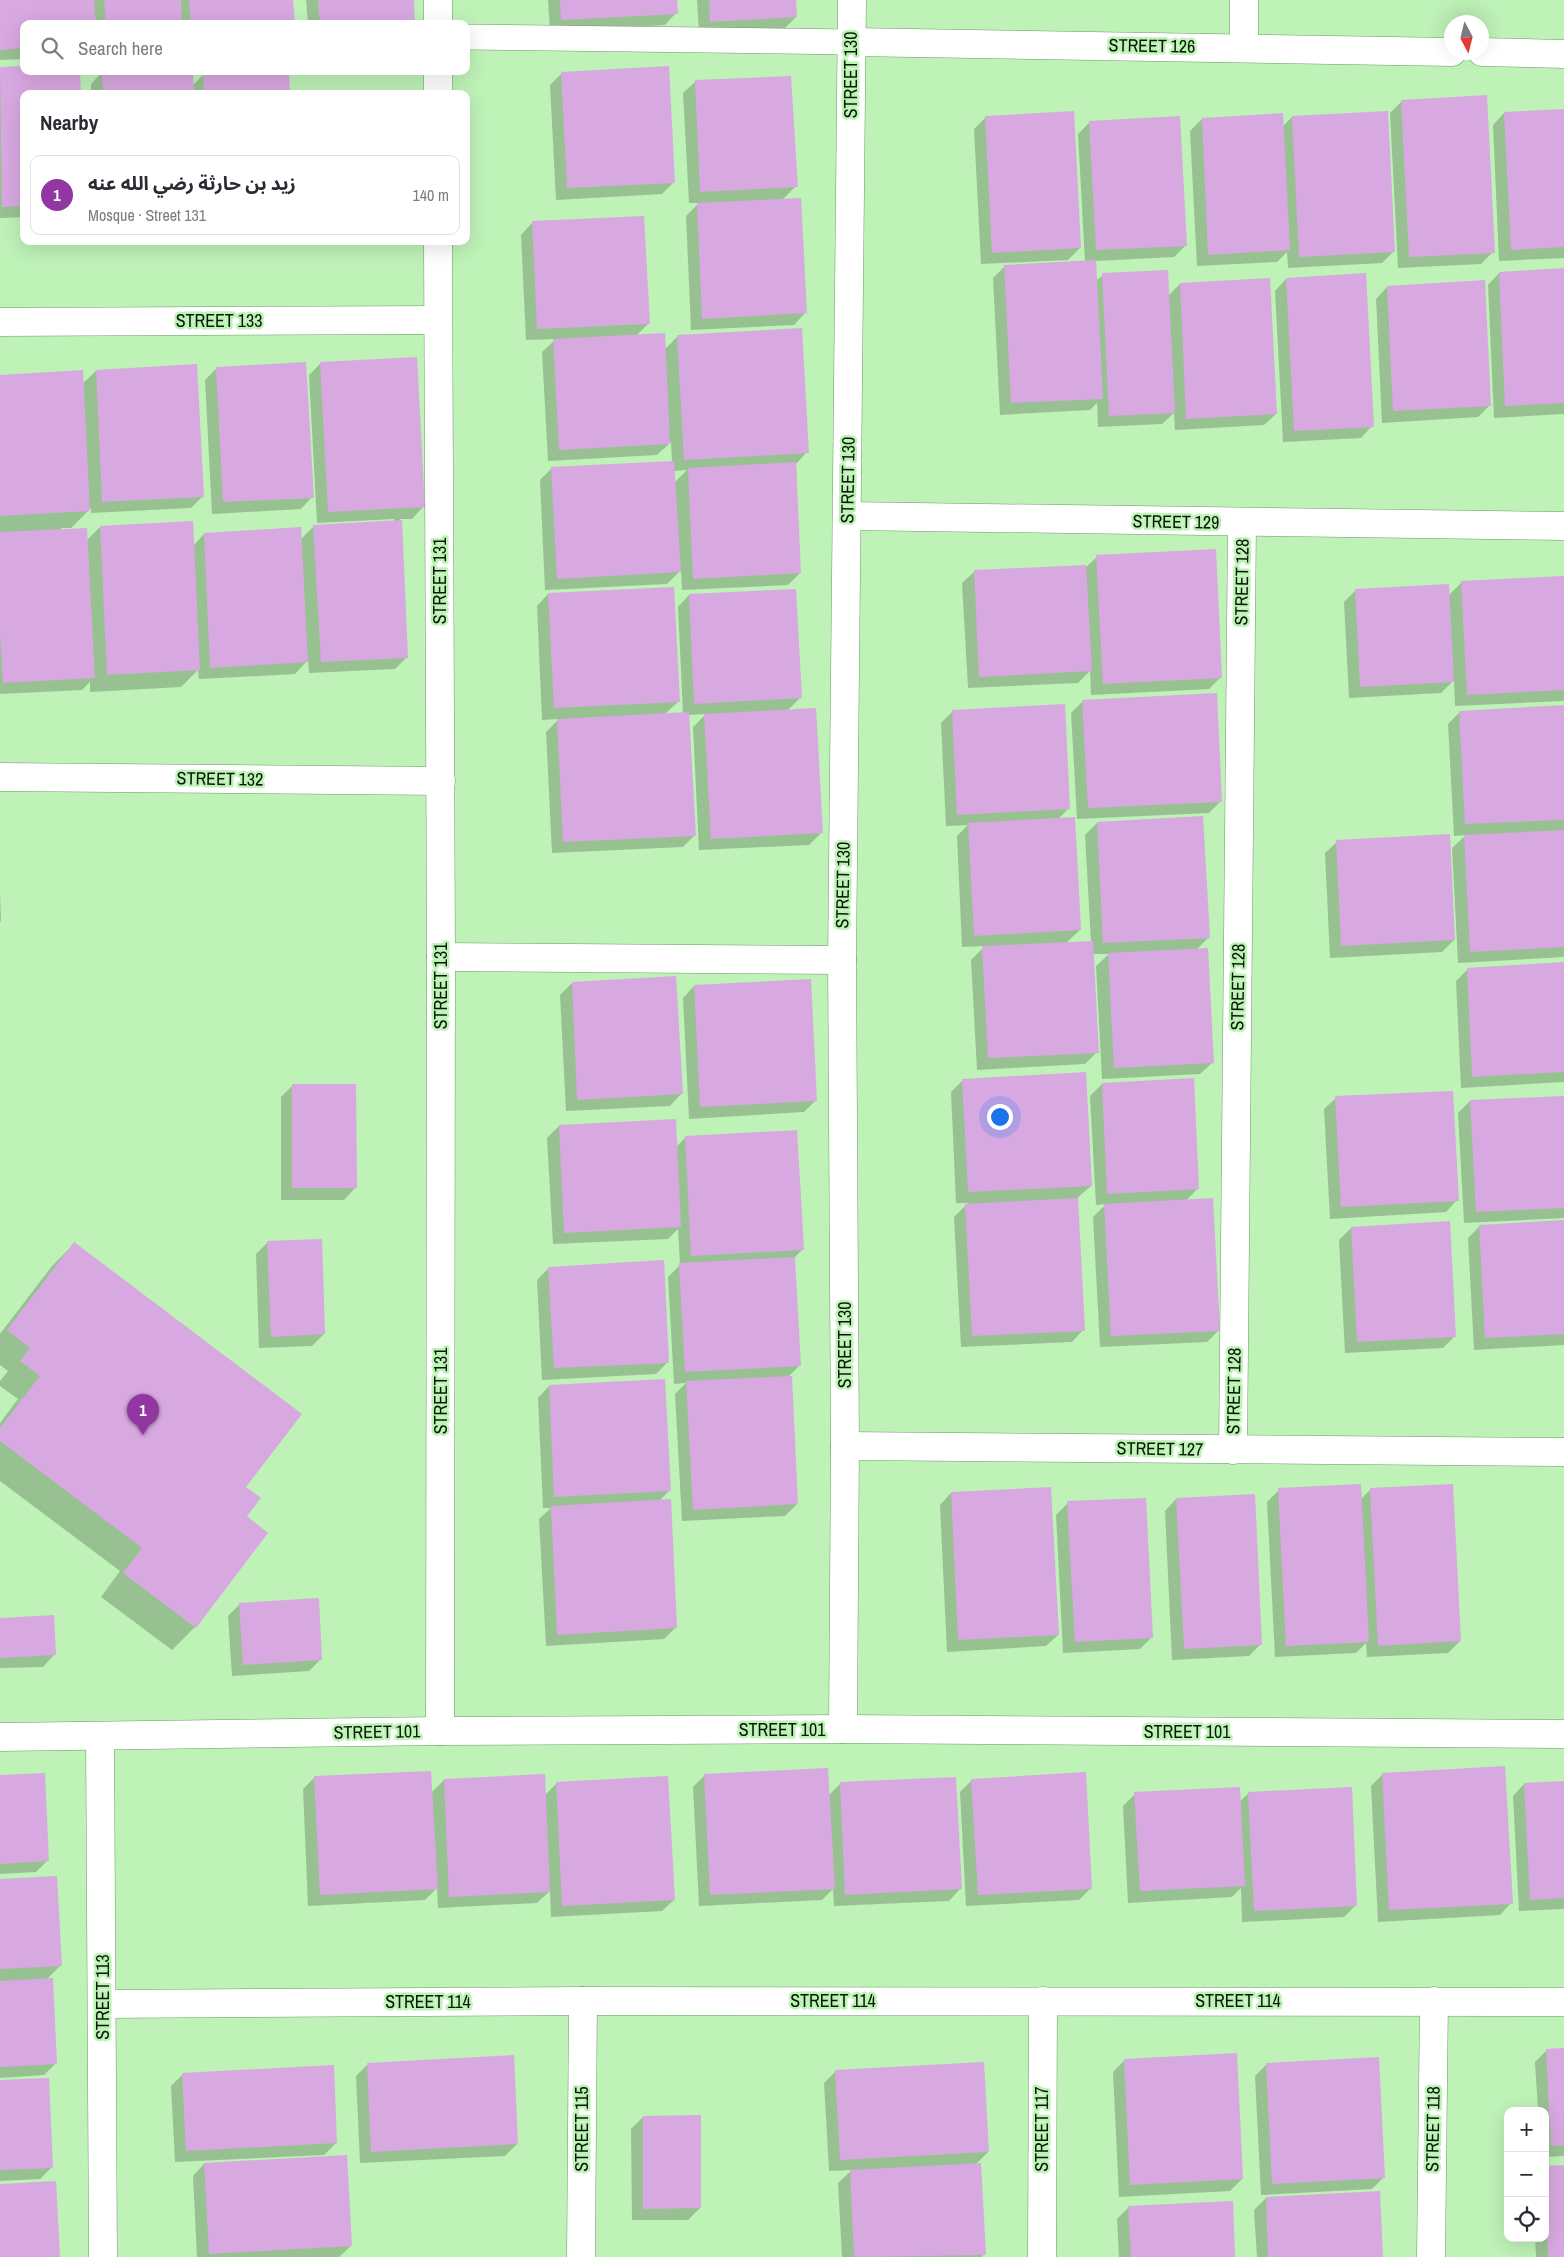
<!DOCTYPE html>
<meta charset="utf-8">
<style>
:root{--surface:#fff;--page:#f7f7f7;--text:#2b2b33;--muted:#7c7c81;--line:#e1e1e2;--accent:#9237a2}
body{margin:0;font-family:"Archivo Narrow","Noto Sans Arabic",sans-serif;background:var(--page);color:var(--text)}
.controls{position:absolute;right:15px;bottom:15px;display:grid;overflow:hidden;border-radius:10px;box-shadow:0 5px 20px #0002}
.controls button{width:45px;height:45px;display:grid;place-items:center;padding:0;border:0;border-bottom:1px solid var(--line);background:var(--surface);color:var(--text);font:25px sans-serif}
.compass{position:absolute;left:1444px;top:15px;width:45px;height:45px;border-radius:50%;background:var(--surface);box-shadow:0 5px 20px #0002;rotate:173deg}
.you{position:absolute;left:999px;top:1116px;width:18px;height:18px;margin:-12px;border:4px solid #fff;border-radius:50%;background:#1a73e8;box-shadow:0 0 0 8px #1a73e833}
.badge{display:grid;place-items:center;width:32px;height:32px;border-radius:50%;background:var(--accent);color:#fff;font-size:16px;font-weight:700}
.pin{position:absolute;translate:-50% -41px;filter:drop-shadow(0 1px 2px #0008)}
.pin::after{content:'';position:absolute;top:26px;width:18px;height:15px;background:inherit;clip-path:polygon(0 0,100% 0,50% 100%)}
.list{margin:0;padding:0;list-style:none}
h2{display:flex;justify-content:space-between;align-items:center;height:65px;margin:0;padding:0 20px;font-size:21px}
h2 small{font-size:16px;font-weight:400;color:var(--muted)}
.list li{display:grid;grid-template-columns:32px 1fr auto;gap:15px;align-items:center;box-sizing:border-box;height:80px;margin:0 10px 10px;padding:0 10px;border:1px solid var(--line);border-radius:10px}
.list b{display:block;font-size:19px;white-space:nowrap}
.list p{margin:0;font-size:16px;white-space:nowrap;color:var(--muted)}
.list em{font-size:16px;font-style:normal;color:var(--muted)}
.icon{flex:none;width:28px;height:28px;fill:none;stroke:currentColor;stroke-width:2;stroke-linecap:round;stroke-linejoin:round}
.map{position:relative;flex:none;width:1564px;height:2257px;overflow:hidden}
.search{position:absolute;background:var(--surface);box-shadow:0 5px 20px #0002;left:20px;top:20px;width:450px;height:55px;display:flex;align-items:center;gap:12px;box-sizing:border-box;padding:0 18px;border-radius:10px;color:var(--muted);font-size:19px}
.panel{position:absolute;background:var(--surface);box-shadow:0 5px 20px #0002;left:20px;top:90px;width:450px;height:155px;border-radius:10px}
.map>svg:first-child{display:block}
.shadow{fill:#0003;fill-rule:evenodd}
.building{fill:#d8a8e1}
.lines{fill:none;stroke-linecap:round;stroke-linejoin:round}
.service-casing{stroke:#6b9b64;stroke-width:26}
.minor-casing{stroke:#6b9b64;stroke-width:29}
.service{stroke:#fff;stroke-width:25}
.minor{stroke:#fff;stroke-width:28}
.labels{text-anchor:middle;stroke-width:5;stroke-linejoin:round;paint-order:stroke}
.street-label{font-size:18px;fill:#061904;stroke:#bef2b7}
</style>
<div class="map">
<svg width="1564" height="2257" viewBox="0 0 1564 2257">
<rect width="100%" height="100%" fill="#bef2b7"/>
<!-- shadow -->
<g class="shadow">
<polygon points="0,0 292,0 293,24 24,24 24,59 0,60"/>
<polygon points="306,0 412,0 413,24 308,24"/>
<polygon points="548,0 676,0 676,13 665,25 550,32"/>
<polygon points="697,0 795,0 796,17 784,29 699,33"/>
<polygon points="24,67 24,217 0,218 0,68"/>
<polygon points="102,72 192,86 203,75 289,94 91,94 91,84"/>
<polygon points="562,73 674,182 662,194 556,200 550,85"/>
<polygon points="695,82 796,186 782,200 805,313 794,325 691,330 686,216 699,203 689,203 683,93"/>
<polygon points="1402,101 1493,252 1481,264 1398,268 1390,113"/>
<polygon points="1564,110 1564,258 1499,261 1493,125 1504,113"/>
<polygon points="986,117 1080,248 1068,260 981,264 974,129"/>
<polygon points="1292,117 1394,251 1382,263 1288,268 1287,252 1277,262 1197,266 1190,131 1202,119 1282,127"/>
<polygon points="1090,122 1186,245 1174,257 1095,261 1096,281 1103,275 1168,296 1180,284 1276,414 1264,425 1175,430 1174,413 1162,424 1098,427 1097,403 1090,410 1000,415 993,278 1005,266 1085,262 1078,134"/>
<path d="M532,223L649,323L636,336L665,349L678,336L807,452L796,464L800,573L788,585L682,590L681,570L667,584L545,590L540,480L552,468L672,462L671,442L657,455L548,461L542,352L556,339L526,340L521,235ZM687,470L674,483V471Z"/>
<polygon points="1564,269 1564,414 1494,418 1488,285 1499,273"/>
<polygon points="1286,279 1372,426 1361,438 1283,442 1275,291"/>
<polygon points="1387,287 1490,405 1478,417 1382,423 1376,299"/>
<polygon points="321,363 423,507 412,519 400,519 407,657 395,669 309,673 308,660 295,674 199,679 198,670 181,687 90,692 90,682 82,690 0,694 0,376 82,384 96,371 203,496 191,508 91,513 91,508 71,528 61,528 61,531 87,540 100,527 193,546 204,534 301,539 314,526 394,522 394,519 317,523 309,375"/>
<polygon points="217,368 312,497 301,509 212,514 205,380"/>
<polygon points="1097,557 1221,677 1209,689 1091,695 1090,671 1078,683 968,688 962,583 974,572 1085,568"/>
<polygon points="1564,577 1564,701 1455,706 1454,680 1441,693 1349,698 1344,602 1356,590 1449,595 1462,582"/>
<polygon points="548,594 679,701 665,714 683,714 678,607 689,595 800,698 787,711 821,833 809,845 699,850 693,727 706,714 688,715 695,835 683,847 552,853 546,732 559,719 542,720 537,606"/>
<polygon points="1083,701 1221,801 1209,813 1077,819 1071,713"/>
<polygon points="1564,707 1564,957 1458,963 1452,848 1466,835 1454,836 1448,724 1460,712"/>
<polygon points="953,711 1069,808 1058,819 1080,930 1066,943 1091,942 1085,835 1097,823 1209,937 1197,949 1212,1063 1200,1074 1102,1079 1096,966 1109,954 1092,954 1097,1052 1085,1064 977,1070 971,960 985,946 962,947 957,836 968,825 946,826 941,723"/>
<polygon points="1337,842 1454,940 1442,952 1330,958 1325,853"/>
<polygon points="0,893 1,921 0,922"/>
<polygon points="1564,964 1564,1082 1461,1088 1456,981 1468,969"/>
<polygon points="572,983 681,1094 670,1106 566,1111 560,995"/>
<polygon points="694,986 816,1100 804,1112 689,1119 683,998"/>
<polygon points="963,1080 1091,1186 1077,1198 1083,1330 1072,1342 961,1347 954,1217 968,1203 956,1203 951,1092"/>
<polygon points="1102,1084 1198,1188 1186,1201 1219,1330 1207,1342 1100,1347 1093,1217 1106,1204 1096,1205 1090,1096"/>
<polygon points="293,1085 355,1188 344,1200 281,1200 281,1097"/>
<polygon points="1564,1097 1564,1218 1464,1223 1458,1113 1470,1101"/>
<polygon points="1336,1098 1457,1200 1446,1212 1330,1219 1324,1109"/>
<polygon points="559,1126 676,1147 686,1137 802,1250 794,1258 799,1366 788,1377 797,1504 785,1516 682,1521 675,1394 686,1383 674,1384 668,1277 680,1265 678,1229 668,1239 553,1244 547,1138"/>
<polygon points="1564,1222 1564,1345 1474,1350 1468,1238 1480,1226"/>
<polygon points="1351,1228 1455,1336 1443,1348 1345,1353 1339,1240"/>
<polygon points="268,1242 324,1334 312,1346 259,1348 256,1254"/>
<polygon points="74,1244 244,1487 245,1517 195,1627 172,1650 101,1597 120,1571 0,1481 0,1423 18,1399 0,1386 0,1381 8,1371 0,1365 0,1334 52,1266"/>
<polygon points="549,1268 668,1362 656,1374 542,1380 537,1280"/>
<polygon points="549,1386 669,1491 659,1501 676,1627 664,1639 546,1646 539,1519 551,1508 543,1508 538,1398"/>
<polygon points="1371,1489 1460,1641 1448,1653 1367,1657 1366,1643 1356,1653 1275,1657 1267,1502 1279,1490 1360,1500"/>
<polygon points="951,1493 1058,1635 1046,1646 947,1652 940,1505"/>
<polygon points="1176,1499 1261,1644 1249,1656 1172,1660 1165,1511"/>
<polygon points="1068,1503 1151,1638 1140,1649 1063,1653 1056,1515"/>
<polygon points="240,1604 321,1659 309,1671 232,1676 228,1616"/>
<polygon points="0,1619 54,1655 43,1667 0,1668"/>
<polygon points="1383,1774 1511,1903 1500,1915 1378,1922 1371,1786"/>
<polygon points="705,1775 828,1796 840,1784 960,1889 949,1901 834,1906 833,1889 822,1900 699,1906 693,1787"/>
<polygon points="0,1776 48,1860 36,1872 0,1874"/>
<polygon points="314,1778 431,1793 444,1780 545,1795 557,1783 674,1900 662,1911 551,1917 550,1891 537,1903 438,1908 437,1888 425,1900 308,1906 303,1789"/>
<polygon points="972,1780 1091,1888 1079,1900 966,1906 960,1792"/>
<polygon points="1564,1782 1564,1909 1519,1911 1513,1796 1524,1784"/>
<polygon points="1249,1793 1356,1905 1344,1917 1242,1922 1241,1888 1232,1897 1128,1903 1123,1806 1135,1794 1239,1802"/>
<polygon points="0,1880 61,1965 47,1979 56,2063 44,2075 0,2078"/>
<polygon points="1564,2049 1564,2156 1545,2157 1545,2111 1538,2111 1535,2062 1547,2050"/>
<polygon points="1125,2060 1242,2179 1230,2191 1119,2197 1113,2072"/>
<polygon points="1267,2064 1384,2177 1372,2189 1261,2195 1255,2076"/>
<polygon points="367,2065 517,2144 505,2156 360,2163 356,2076"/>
<polygon points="836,2071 988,2152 975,2165 984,2254 982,2257 842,2257 838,2183 852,2170 829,2171 824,2083"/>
<polygon points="183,2074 336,2143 324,2155 175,2162 171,2086"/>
<polygon points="0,2082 52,2167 40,2179 0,2181"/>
<polygon points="643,2117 700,2208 688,2220 632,2220 631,2129"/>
<polygon points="204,2164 351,2246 339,2257 197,2257 193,2176"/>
<polygon points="1564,2166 1564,2257 1536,2257 1535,2238 1545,2238 1545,2167"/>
<polygon points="1266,2198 1382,2257 1257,2257 1254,2210"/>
<polygon points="1129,2207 1234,2257 1119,2257 1117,2219"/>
</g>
<!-- building -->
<g class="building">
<polygon points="0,0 94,0 96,24 24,24 24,48 0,50"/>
<polygon points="104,0 181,0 182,24 106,24"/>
<polygon points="189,0 293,0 295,24 191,24"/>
<polygon points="318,0 414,0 415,24 320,24"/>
<polygon points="560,0 677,0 678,14 561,20"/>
<polygon points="709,0 796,0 797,17 710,22"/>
<polygon points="24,66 24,71 80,71 81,94 24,94 24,206 2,207 0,67"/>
<polygon points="669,66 675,183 567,188 561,72"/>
<polygon points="102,71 193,71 194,94 103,94"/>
<polygon points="254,71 289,71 290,94 204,94 203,74"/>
<polygon points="791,76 798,187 700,192 695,80"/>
<polygon points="1487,95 1495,253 1409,257 1401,100"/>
<polygon points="1564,109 1564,247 1511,250 1504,112"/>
<polygon points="1074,111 1081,248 992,253 985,116"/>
<polygon points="1388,111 1395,252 1299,257 1292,116"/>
<polygon points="1283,113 1290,250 1208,255 1202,118"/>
<polygon points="1180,116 1187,246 1096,250 1089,121"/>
<polygon points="801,198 807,313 702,319 697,203"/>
<polygon points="644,216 650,324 537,329 532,221"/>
<polygon points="1096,260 1103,399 1011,403 1004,265"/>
<polygon points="1564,268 1564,403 1505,406 1499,272"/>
<polygon points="1168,270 1175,413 1109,416 1102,273"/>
<polygon points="1366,273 1374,427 1294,431 1286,278"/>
<polygon points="1270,278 1277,414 1186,419 1180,283"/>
<polygon points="1485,280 1491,406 1393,411 1387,286"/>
<polygon points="802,328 809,453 684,460 677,335"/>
<polygon points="665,333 670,444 559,450 553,339"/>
<polygon points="417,357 425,507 328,512 320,362"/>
<polygon points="306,362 314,498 223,502 216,367"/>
<polygon points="197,364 204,497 102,502 96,370"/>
<polygon points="83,370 90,511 0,516 0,375"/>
<polygon points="674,461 681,572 557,579 551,467"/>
<polygon points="796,462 801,573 693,579 688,468"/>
<polygon points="402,520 408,658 321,662 313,525"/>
<polygon points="193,521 200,670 107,675 100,526"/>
<polygon points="301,527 308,662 210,668 204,533"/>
<polygon points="87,528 95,678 3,683 0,632 0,532"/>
<polygon points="1216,549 1222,678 1103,684 1096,555"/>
<polygon points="1086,565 1092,671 979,677 974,570"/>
<polygon points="1564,576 1564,690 1467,695 1461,581"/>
<polygon points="1449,584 1454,682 1360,687 1355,589"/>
<polygon points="674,587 680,702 554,708 548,593"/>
<polygon points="796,589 802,698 694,704 689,594"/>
<polygon points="1217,693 1222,802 1088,808 1082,700"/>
<polygon points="1065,704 1070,809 957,815 952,710"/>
<polygon points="1564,705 1564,820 1465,824 1459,711"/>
<polygon points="816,708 823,833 711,839 704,714"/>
<polygon points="689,712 696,836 563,842 557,719"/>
<polygon points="1203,816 1210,938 1103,943 1097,822"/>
<polygon points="1075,817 1081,930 974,936 968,823"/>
<polygon points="1564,830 1564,947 1470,952 1464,835"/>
<polygon points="1450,834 1455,940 1341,946 1336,840"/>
<polygon points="1093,941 1099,1053 988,1058 982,946"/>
<polygon points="1208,948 1214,1063 1114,1068 1108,953"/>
<polygon points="1564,962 1564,1072 1472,1077 1467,968"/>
<polygon points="676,976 683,1094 577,1100 572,982"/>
<polygon points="811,979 817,1101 700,1107 694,985"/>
<polygon points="1086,1072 1092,1186 968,1192 962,1079"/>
<polygon points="1194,1078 1199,1189 1107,1194 1102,1083"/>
<polygon points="292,1084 356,1084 357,1188 292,1188"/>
<polygon points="1453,1091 1459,1201 1341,1207 1335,1096"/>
<polygon points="1564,1096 1564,1208 1476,1212 1470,1100"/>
<polygon points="676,1119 681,1227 564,1233 559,1125"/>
<polygon points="797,1130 804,1250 691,1256 685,1136"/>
<polygon points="1078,1198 1085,1331 972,1336 965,1204"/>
<polygon points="1213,1198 1220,1331 1111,1336 1104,1204"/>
<polygon points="1564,1220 1564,1334 1485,1338 1479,1225"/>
<polygon points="1450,1221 1456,1337 1357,1342 1351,1227"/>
<polygon points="322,1239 325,1334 271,1337 267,1241"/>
<polygon points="74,1242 302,1414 246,1487 261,1498 247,1516 268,1533 196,1628 123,1573 142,1548 0,1441 0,1428 40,1376 20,1361 30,1348 7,1330"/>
<polygon points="795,1257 801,1366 685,1372 679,1263"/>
<polygon points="664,1260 669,1363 554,1368 548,1267"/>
<polygon points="792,1376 798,1504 693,1510 686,1381"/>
<polygon points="665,1379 671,1491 554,1497 549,1385"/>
<polygon points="1361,1484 1369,1642 1286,1646 1278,1488"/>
<polygon points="1453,1484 1461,1641 1378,1646 1370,1488"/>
<polygon points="1051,1487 1059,1635 958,1640 951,1492"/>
<polygon points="1255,1494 1262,1645 1184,1649 1176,1498"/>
<polygon points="1146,1498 1153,1638 1075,1642 1067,1501"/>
<polygon points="671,1499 677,1628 557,1635 551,1506"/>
<polygon points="319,1598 322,1660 243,1665 239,1603"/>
<polygon points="54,1615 56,1655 0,1658 0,1618"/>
<polygon points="1505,1766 1513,1904 1389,1910 1382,1773"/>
<polygon points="828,1768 835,1889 710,1895 704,1774"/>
<polygon points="431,1771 438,1889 320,1895 314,1776"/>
<polygon points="1086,1772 1092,1889 978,1895 971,1779"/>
<polygon points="45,1773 49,1861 0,1864 0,1775"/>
<polygon points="545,1774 550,1892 449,1897 444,1779"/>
<polygon points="668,1776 675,1900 562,1906 556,1782"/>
<polygon points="956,1777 962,1889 845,1895 840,1782"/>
<polygon points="1564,1781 1564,1898 1530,1900 1524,1783"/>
<polygon points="1240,1787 1245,1886 1140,1891 1134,1792"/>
<polygon points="1352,1787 1357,1906 1254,1911 1248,1792"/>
<polygon points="57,1876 62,1966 0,1969 0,1879"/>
<polygon points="53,1978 57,2064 0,2067 0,1981"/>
<polygon points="1564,2048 1564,2145 1551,2146 1546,2049"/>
<polygon points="1237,2053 1243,2179 1130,2185 1124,2059"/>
<polygon points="514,2055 518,2144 371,2152 367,2063"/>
<polygon points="1379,2057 1385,2178 1272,2184 1266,2063"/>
<polygon points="984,2062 989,2152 840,2160 835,2070"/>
<polygon points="334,2065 337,2143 186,2151 182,2073"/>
<polygon points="49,2078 53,2168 0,2170 0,2080"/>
<polygon points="701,2115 701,2208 643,2209 643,2116"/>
<polygon points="347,2155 352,2246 209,2254 204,2163"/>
<polygon points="981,2163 986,2255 854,2257 850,2170"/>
<polygon points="1564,2165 1564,2257 1548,2257 1545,2166"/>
<polygon points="56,2181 60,2257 0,2257 0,2184"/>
<polygon points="1380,2191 1383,2257 1268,2257 1266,2197"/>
<polygon points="1233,2201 1235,2257 1131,2257 1128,2206"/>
</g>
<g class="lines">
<defs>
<polyline id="service" points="466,37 852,42"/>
<g id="minor">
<polyline points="438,0 438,24"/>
<polyline points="852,42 1452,52"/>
<polyline points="1244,48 1244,0"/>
<polyline points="1482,52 1564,54"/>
<polyline points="438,71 438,94"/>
<polyline points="438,241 441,957 440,1731"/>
<polyline points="0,322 438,320"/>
<polyline points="847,516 1564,526"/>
<polyline points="0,777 441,781"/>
<polyline points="441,957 842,960"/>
<polyline points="845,1446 1564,1452"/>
<polyline points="1233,1450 1242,523"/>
<polyline points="843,1729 845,1446 842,960 852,0"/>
<polyline points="0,1737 440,1731 843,1729 1564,1734"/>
<polyline points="100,1737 103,2257"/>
<polyline points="103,2004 583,2001 1564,2002"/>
<polyline points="581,2257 583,2001"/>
<polyline points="1042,2257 1043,2001"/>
<polyline points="1431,2257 1434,2001"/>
</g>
</defs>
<!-- service casing -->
<use href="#service" class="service-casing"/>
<!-- minor casing -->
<use href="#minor" class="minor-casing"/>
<!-- service -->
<use href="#service" class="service"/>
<!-- minor -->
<use href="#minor" class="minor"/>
</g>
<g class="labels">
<!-- street labels -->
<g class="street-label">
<text transform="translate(1152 46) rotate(1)" y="6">STREET 126</text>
<text transform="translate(851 75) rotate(-90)" y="6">STREET 130</text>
<text x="219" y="327">STREET 133</text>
<text transform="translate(848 480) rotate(-89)" y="6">STREET 130</text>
<text transform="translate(1176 522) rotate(1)" y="6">STREET 129</text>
<text transform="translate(440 581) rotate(-90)" y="6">STREET 131</text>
<text transform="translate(1242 582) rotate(-89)" y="6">STREET 128</text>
<text transform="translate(220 779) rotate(1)" y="6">STREET 132</text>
<text transform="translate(843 885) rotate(-89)" y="6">STREET 130</text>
<text transform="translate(441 986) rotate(-90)" y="6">STREET 131</text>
<text transform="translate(1238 987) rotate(-89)" y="6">STREET 128</text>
<text transform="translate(845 1345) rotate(-90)" y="6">STREET 130</text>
<text transform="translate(441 1391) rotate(-90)" y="6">STREET 131</text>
<text transform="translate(1234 1391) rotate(-89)" y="6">STREET 128</text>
<text transform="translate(1160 1449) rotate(1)" y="6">STREET 127</text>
<text x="782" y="1736">STREET 101</text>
<text transform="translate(377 1732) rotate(-1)" y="6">STREET 101</text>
<text x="1187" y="1738">STREET 101</text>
<text transform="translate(103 1997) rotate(-90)" y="6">STREET 113</text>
<text x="833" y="2007">STREET 114</text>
<text x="1238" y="2007">STREET 114</text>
<text x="428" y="2008">STREET 114</text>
<text transform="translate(582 2129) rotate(-90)" y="6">STREET 115</text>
<text transform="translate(1042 2129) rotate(-90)" y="6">STREET 117</text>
<text transform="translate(1433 2129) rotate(-89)" y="6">STREET 118</text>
</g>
</g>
</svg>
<div class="controls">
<button>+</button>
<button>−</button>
<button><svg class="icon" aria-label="locate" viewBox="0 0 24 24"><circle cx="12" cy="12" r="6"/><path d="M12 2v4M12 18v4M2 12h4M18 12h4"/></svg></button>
</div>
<svg class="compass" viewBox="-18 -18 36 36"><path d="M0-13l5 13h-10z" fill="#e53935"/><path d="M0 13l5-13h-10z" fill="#7c7c81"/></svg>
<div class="you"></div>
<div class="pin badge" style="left:143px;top:1435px">1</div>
<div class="search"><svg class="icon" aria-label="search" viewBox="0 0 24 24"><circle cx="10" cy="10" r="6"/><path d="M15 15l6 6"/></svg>Search here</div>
<section class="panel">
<h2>Nearby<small></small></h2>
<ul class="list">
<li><span class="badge">1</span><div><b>زيد بن حارثة رضي الله عنه</b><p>Mosque · Street 131</p></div><em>140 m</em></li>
</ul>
</section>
</div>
